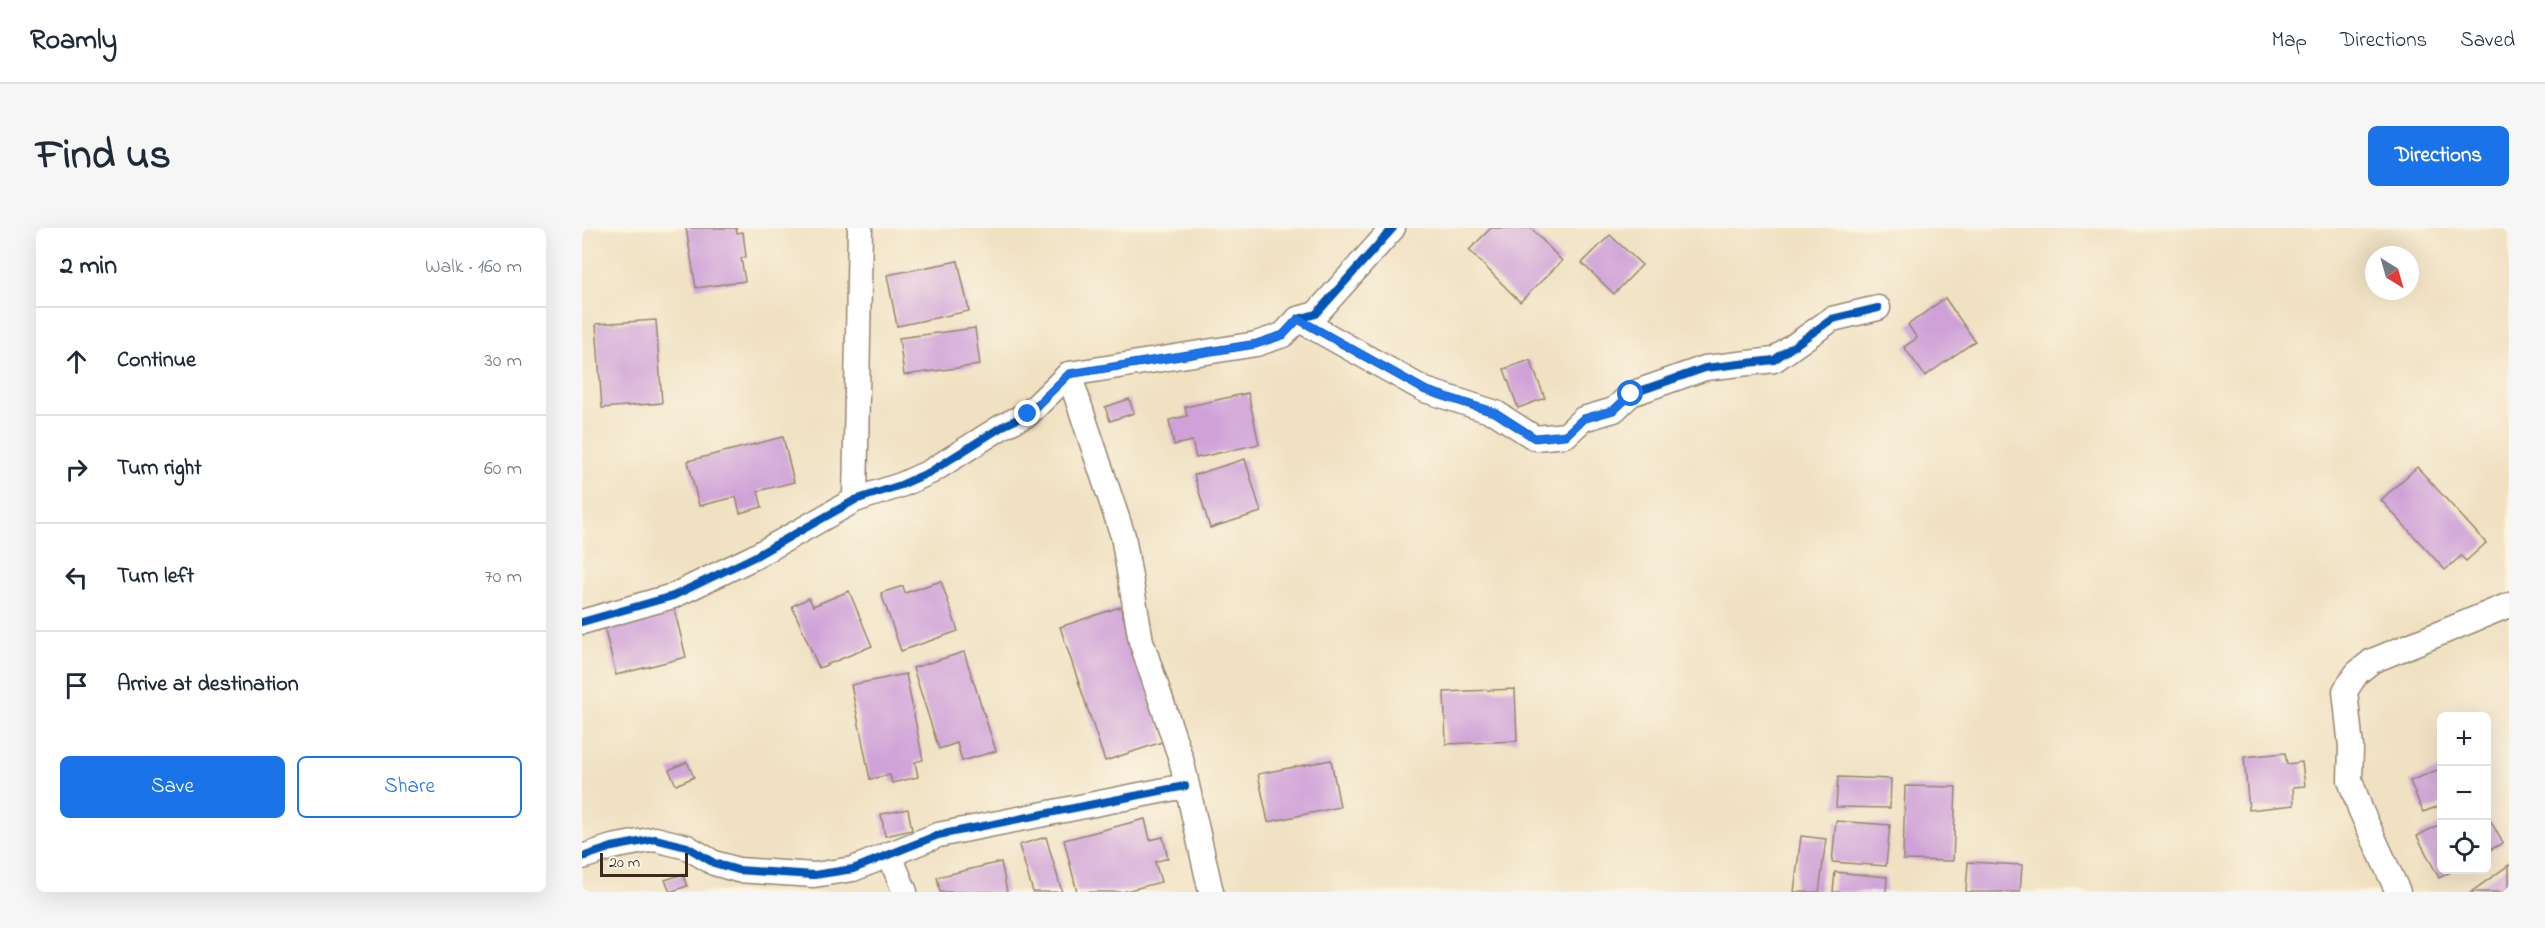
<!DOCTYPE html>
<meta charset="utf-8">
<style>
:root{--surface:#fff;--page:#f6f6f7;--text:#1f2937;--muted:#747a83;--line:#e0e1e3;--accent:#1a73e8}
body{margin:0;font-family:"Indie Flower",sans-serif;background:var(--page);color:var(--text)}
.controls{position:absolute;right:18px;bottom:18px;display:grid;overflow:hidden;border-radius:9px;box-shadow:0 6px 24px #0002}
.controls button{width:54px;height:54px;display:grid;place-items:center;padding:0;border:0;border-bottom:2px solid var(--line);background:var(--surface);color:var(--text);font:30px sans-serif}
.compass{position:absolute;left:1783px;top:18px;width:54px;height:54px;border-radius:50%;background:var(--surface);box-shadow:0 6px 24px #0002;rotate:143deg}
.scale{position:absolute;left:18px;bottom:15px;width:88px;box-sizing:border-box;padding-left:6px;border:3px solid #3b2a1e;border-top:0;font-size:16px;line-height:21px;white-space:nowrap;color:#3b2a1e;-webkit-text-stroke:4px #fcf5e5;paint-order:stroke}
.stop{position:absolute;width:18px;height:18px;margin:-14px;border:4px solid #1a73e8;border-radius:50%;background:#fff}
.stop.end{background:#1a73e8;border-color:#fff;box-shadow:0 2px 6px #0008}
.list{margin:0;padding:0;list-style:none}
h2{display:flex;justify-content:space-between;align-items:center;height:78px;margin:0;padding:0 24px;font-size:26px}
h2 small{font-size:20px;font-weight:400;color:var(--muted)}
.list li{display:grid;grid-template-columns:39px 1fr auto;gap:18px;align-items:center;box-sizing:border-box;height:108px;padding:0 24px;border-top:2px solid var(--line)}
.list b{display:block;font-size:22px;white-space:nowrap}
.list em{font-size:20px;font-style:normal;color:var(--muted)}
.actions{display:flex;gap:12px;padding:18px 24px}
.actions a{flex:1;padding:14px 0;border:2px solid var(--accent);border-radius:9px;text-align:center;font-size:21px;color:var(--accent)}
.actions .main{background:var(--accent);color:#fff}
.icon{flex:none;width:33px;height:33px;fill:none;stroke:currentColor;stroke-width:2;stroke-linecap:round;stroke-linejoin:round}
.map{position:relative;flex:none;width:1927px;height:664px;overflow:hidden;border-radius:9px}
header{display:flex;align-items:center;gap:36px;box-sizing:border-box;height:84px;padding:0 30px;background:var(--surface);border-bottom:2px solid var(--line)}
header strong{font-size:28px}
nav{display:flex;gap:33px;margin-inline-start:auto;font-size:21px}
.intro{display:flex;align-items:center;justify-content:space-between;box-sizing:border-box;height:144px;padding:0 36px}
h1{margin:0;font-size:42px}
.button{padding:15px 27px;border-radius:9px;background:var(--accent);color:#fff;font-size:21px;font-weight:700}
main{display:flex;gap:36px;padding:0 36px}
aside{flex:1;background:var(--surface);border-radius:9px;box-shadow:0 6px 24px #0002}
.map>svg:first-child{display:block}
.building{fill:#cfa1d8}
.lines{fill:none;stroke-linecap:round;stroke-linejoin:round}
.street-casing{stroke:#968670;stroke-width:27}
.street{stroke:#fff;stroke-width:24}
.cycleway-casing{stroke:#fcf5e5;stroke-width:11}
.cycleway{stroke:#0057b8;stroke-width:8}
.route{stroke:#1a73e8;stroke-width:8}
</style>
<header>
<strong>Roamly</strong>
<nav><a>Map</a><a>Directions</a><a>Saved</a></nav>
</header>
<div class="intro"><h1>Find us</h1><a class="button">Directions</a></div>
<main>
<aside>
<h2>2 min<small>Walk · 160 m</small></h2>
<ul class="list">
<li><svg class="icon" aria-label="ahead" viewBox="0 0 24 24"><path d="M12 20V5M6 11l6-6 6 6"/></svg><div><b>Continue</b></div><em>30 m</em></li>
<li><svg class="icon" aria-label="right" viewBox="0 0 24 24"><path d="M7 20v-9h11M14 6l5 5-5 5"/></svg><div><b>Turn right</b></div><em>60 m</em></li>
<li><svg class="icon" aria-label="left" viewBox="0 0 24 24"><path d="M17 20v-9H6M10 6l-5 5 5 5"/></svg><div><b>Turn left</b></div><em>70 m</em></li>
<li><svg class="icon" aria-label="arrive" viewBox="0 0 24 24"><path d="M6 21V4h12l-3 4 3 4H6"/></svg><div><b>Arrive at destination</b></div></li>
</ul>
<div class="actions"><a class="main">Save</a><a>Share</a></div>
</aside>
<div class="map">
<svg width="1927" height="664" viewBox="0 0 1927 664">
<rect width="100%" height="100%" fill="#fcf5e5"/>
<filter id="ink" filterUnits="userSpaceOnUse"><feTurbulence type="fractalNoise" baseFrequency=".0167" numOctaves="2"/><feDisplacementMap in="SourceGraphic" scale="12" xChannelSelector="R" yChannelSelector="G"/><feConvolveMatrix kernelMatrix="1 2 1 2 8 2 1 2 1" color-interpolation-filters="sRGB"/></filter>
<filter id="wash" filterUnits="userSpaceOnUse"><feTurbulence type="fractalNoise" baseFrequency=".008" numOctaves="4" result="noise"/><feDisplacementMap in="SourceGraphic" scale="24" xChannelSelector="R" yChannelSelector="G"/><feGaussianBlur stdDeviation="1.35" result="paint"/><feColorMatrix in="noise" values="0 0 0 0 0 0 0 0 0 0 0 0 0 0 0 0 0 1.4 0 .05"/><feComposite in="paint" operator="in"/></filter>
<g filter="url(#wash)">
<rect width="100%" height="100%" fill="#f0e1c2"/>
<g id="blocks">
<!-- building -->
<g class="building">
<polygon points="104,0 154,0 155,5 161,4 164,29 159,30 163,53 114,60"/>
<polygon points="909,0 949,0 980,33 938,74 887,22"/>
<polygon points="1028,7 1060,37 1032,66 1000,35"/>
<polygon points="376,33 387,83 315,98 305,47"/>
<polygon points="1363,70 1393,113 1343,148 1322,119 1335,110 1326,97"/>
<polygon points="74,92 80,175 20,180 14,96"/>
<polygon points="393,100 398,137 322,147 317,110"/>
<polygon points="948,132 963,170 936,180 922,141"/>
<polygon points="666,165 677,216 614,230 610,213 592,217 587,192 605,188 603,179"/>
<polygon points="547,171 552,185 528,193 523,179"/>
<polygon points="201,209 212,254 176,263 180,279 158,285 154,269 117,278 106,233"/>
<polygon points="663,231 679,284 628,300 612,247"/>
<polygon points="1835,239 1904,315 1884,333 1879,328 1863,342 1799,272"/>
<polygon points="359,353 376,403 319,423 299,365 321,358 323,365"/>
<polygon points="267,363 290,418 237,440 210,378 227,370 231,378"/>
<polygon points="538,379 583,513 523,533 478,399"/>
<polygon points="92,380 104,429 34,447 22,398"/>
<polygon points="382,424 414,523 380,533 375,515 357,521 331,440"/>
<polygon points="324,446 341,532 333,534 336,549 310,555 308,547 288,551 269,457"/>
<polygon points="933,461 935,513 864,516 862,464"/>
<polygon points="1703,525 1705,536 1720,534 1723,558 1711,559 1712,577 1667,582 1662,529"/>
<polygon points="749,532 758,579 686,594 676,546"/>
<polygon points="105,534 112,549 94,557 87,542"/>
<polygon points="1860,540 1860,577 1841,584 1828,553"/>
<polygon points="1256,549 1309,551 1308,580 1254,579"/>
<polygon points="1323,558 1374,559 1371,633 1321,632"/>
<polygon points="326,581 330,602 303,608 299,586"/>
<polygon points="1904,585 1921,615 1904,624"/>
<polygon points="563,591 568,612 581,609 586,630 573,634 579,654 540,664 495,664 482,612"/>
<polygon points="1254,593 1308,597 1304,638 1250,634"/>
<polygon points="1860,595 1860,642 1872,642 1857,650 1835,608"/>
<polygon points="1219,608 1244,611 1237,664 1212,664"/>
<polygon points="464,609 480,664 451,664 437,617"/>
<polygon points="419,634 425,664 358,664 355,649"/>
<polygon points="1386,634 1440,637 1438,664 1384,664"/>
<polygon points="1927,637 1927,664 1889,664"/>
<polygon points="1253,644 1305,649 1304,664 1251,664"/>
<polygon points="101,646 105,658 88,664 83,652"/>
</g>
</g>
</g>
<g filter="url(#ink)">
<use href="#blocks" fill-opacity="0" stroke="#968670" stroke-width="1.5"/>
<g class="lines">
<defs>
<g id="street">
<polyline points="716,91 843,162 914,185 953,210 984,207 1001,191 1032,182 1049,166 1123,140 1192,132 1250,91 1296,80"/>
<polyline points="487,146 541,308 559,413 599,531 629,664"/>
<polyline points="273,272 278,0"/>
<polyline points="0,394 91,368 172,329 273,272 319,257 348,244 421,198 446,186 487,146 674,116 701,107 716,91 734,86 811,0"/>
<polyline points="307,626 323,664"/>
<polyline points="0,629 30,619 73,611 105,619 132,635 156,642 232,647 271,641 356,607 603,558"/>
<polyline points="1816,664 1779,583 1768,552 1769,519 1763,463 1775,445 1790,433 1927,377"/>
</g>
</defs>
<!-- street casing -->
<use href="#street" class="street-casing"/>
<!-- street -->
<use href="#street" class="street"/>
<defs>
<g id="cycleway">
<polyline points="716,91 843,162 914,185 953,210 984,207 1001,191 1032,182 1049,166 1123,140 1192,132 1250,91 1296,80"/>
<polyline points="0,394 91,368 172,329 273,272 319,257 348,244 421,198 446,186 487,146 674,116 701,107 716,91 734,86 811,0"/>
<polyline points="0,629 30,619 73,611 105,619 132,635 156,642 232,647 271,641 356,607 603,558"/>
</g>
</defs>
<!-- cycleway casing -->
<use href="#cycleway" class="cycleway-casing"/>
<!-- cycleway -->
<use href="#cycleway" class="cycleway"/>
</g>
</g>
<g class="lines" filter="url(#ink)">
<!-- route -->
<polyline class="route" points="446,186 487,146 674,116 701,107 716,91 843,162 914,185 952,210 984,207 1001,191 1032,182 1049,166"/>
</g>
</svg>
<div class="controls">
<button>+</button>
<button>−</button>
<button><svg class="icon" aria-label="locate" viewBox="0 0 24 24"><circle cx="12" cy="12" r="6"/><path d="M12 2v4M12 18v4M2 12h4M18 12h4"/></svg></button>
</div>
<svg class="compass" viewBox="-18 -18 36 36"><path d="M0-13l5 13h-10z" fill="#e53935"/><path d="M0 13l5-13h-10z" fill="#747a83"/></svg>
<div class="scale">20 m</div>
<div class="stop" style="left:1049px;top:166px"></div>
<div class="stop end" style="left:446px;top:186px"></div>
</div>
</main>
